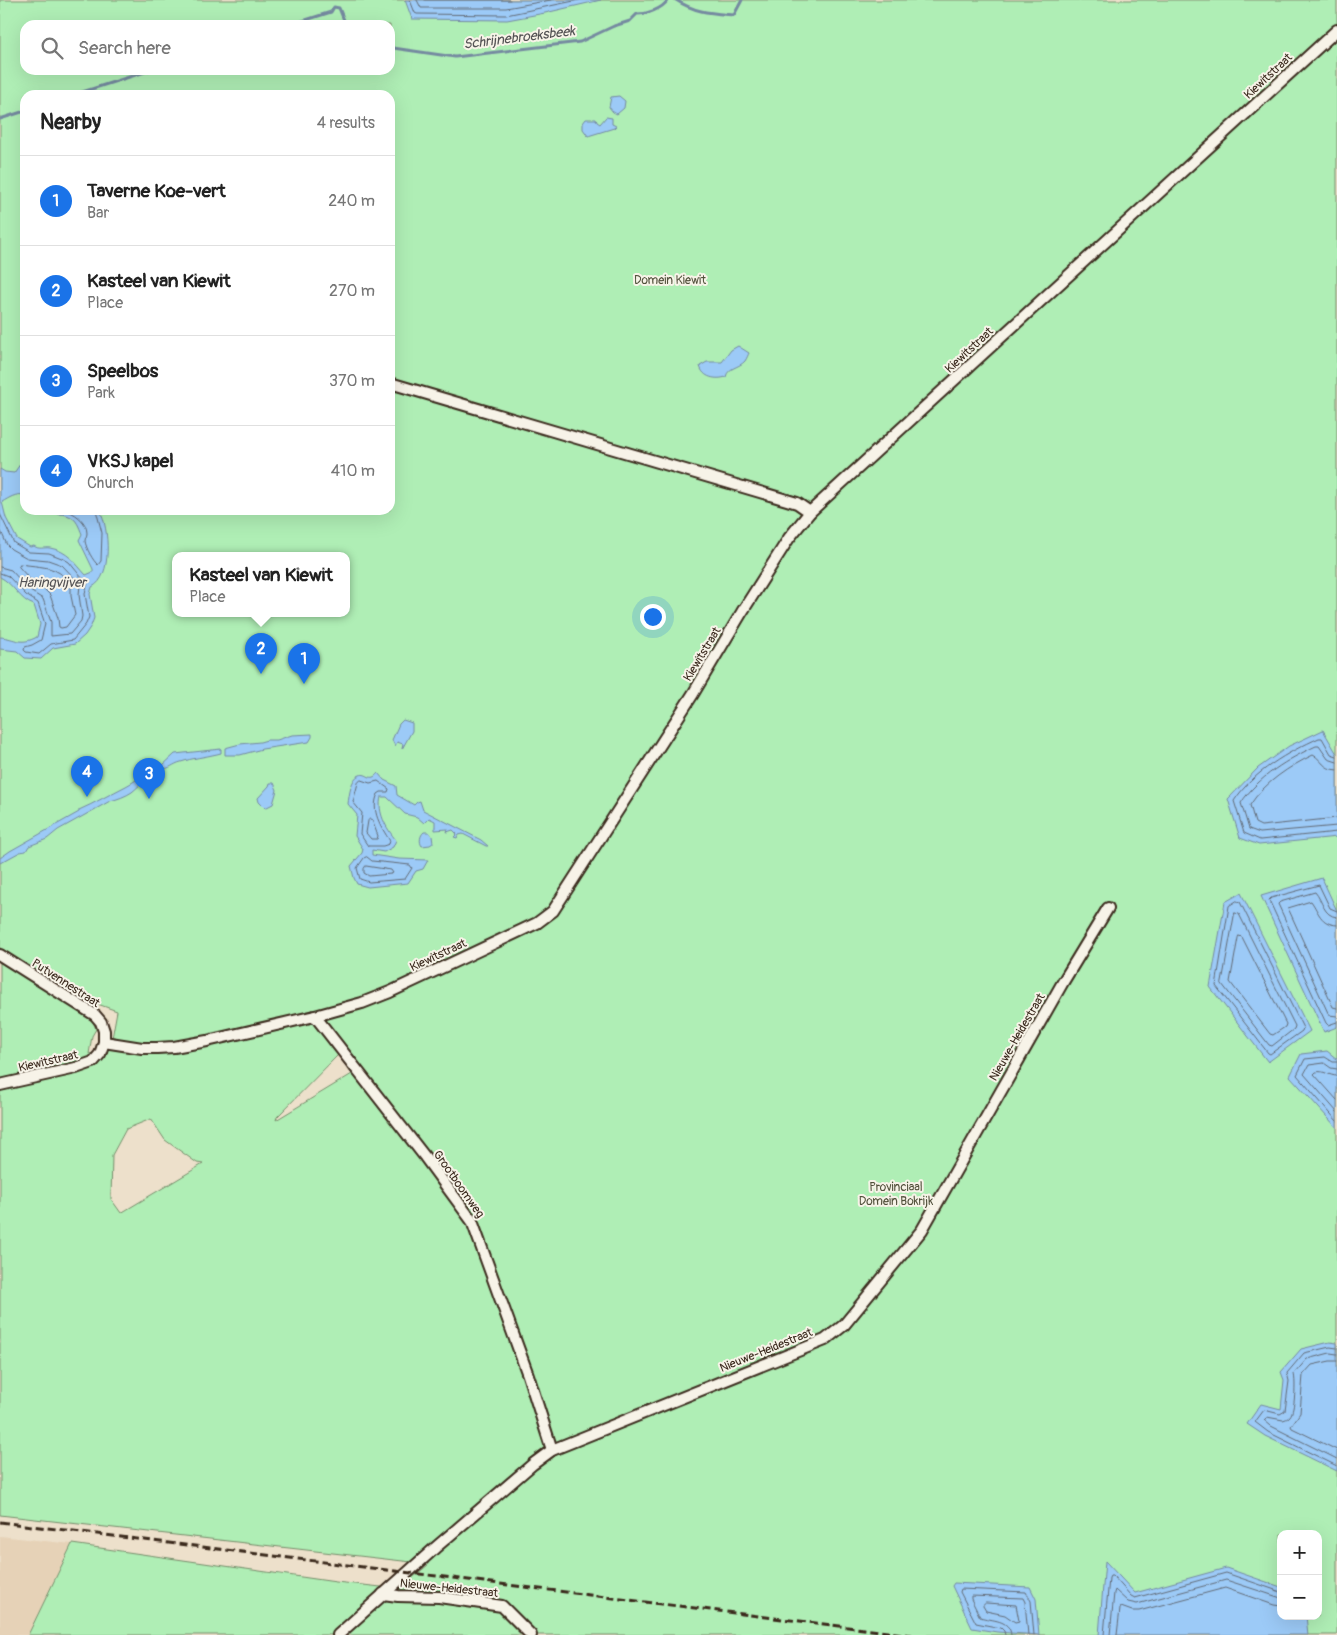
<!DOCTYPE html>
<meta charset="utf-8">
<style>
:root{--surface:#fff;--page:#f2f2f2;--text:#222;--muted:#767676;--line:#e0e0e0;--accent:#1a73e8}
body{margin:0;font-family:Pangolin,sans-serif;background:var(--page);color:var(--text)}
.controls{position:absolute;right:15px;bottom:15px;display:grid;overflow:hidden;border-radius:10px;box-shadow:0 5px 20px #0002}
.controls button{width:45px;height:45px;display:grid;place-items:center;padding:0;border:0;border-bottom:1px solid var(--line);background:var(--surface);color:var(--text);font:25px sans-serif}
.you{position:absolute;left:652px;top:616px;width:18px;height:18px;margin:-12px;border:4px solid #fff;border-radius:50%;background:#1a73e8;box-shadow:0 0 0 8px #1a73e833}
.badge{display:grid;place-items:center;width:32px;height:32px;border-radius:50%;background:var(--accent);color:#fff;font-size:16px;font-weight:700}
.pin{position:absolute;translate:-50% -41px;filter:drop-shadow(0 1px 2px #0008)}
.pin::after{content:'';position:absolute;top:26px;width:18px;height:15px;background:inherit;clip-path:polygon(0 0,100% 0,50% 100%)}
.popup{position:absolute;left:172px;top:552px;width:178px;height:65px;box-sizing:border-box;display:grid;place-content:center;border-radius:10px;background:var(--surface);filter:drop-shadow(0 1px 4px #0005);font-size:16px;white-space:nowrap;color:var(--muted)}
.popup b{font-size:19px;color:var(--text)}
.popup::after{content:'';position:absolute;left:50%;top:100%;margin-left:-10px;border:10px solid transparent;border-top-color:var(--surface)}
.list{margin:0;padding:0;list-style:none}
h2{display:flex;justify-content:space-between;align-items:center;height:65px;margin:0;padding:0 20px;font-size:21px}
h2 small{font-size:16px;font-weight:400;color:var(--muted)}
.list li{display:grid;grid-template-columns:32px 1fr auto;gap:15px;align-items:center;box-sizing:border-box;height:90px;padding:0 20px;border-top:1px solid var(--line)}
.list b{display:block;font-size:19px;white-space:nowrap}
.list p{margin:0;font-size:16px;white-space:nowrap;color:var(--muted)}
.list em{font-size:16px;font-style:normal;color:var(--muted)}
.icon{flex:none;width:28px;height:28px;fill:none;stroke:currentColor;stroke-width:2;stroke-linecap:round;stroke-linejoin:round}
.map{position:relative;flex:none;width:1337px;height:1635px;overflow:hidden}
.search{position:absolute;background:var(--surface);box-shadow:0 5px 20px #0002;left:20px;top:20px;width:375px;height:55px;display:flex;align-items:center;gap:12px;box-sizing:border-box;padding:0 18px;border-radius:15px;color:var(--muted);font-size:19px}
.panel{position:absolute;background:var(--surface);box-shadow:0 5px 20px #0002;left:20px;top:90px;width:375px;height:425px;border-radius:15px}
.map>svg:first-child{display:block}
.built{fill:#e6d2b7}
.green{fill:#afeeb5;stroke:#758c6a;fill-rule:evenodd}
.water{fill:#9ccaf7;stroke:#758aa0}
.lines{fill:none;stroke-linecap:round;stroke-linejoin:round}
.shore{stroke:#626a75;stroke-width:1}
.stream{stroke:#758aa0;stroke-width:3}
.minor-casing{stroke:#3b2a1e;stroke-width:14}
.minor{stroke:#f7f3e8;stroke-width:10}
.rail{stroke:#3b2a1e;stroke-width:3;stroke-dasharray:8 4;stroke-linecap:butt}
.labels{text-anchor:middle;stroke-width:4;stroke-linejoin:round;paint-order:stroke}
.street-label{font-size:12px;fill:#3b2a1e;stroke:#f7f3e8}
.park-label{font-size:12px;fill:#52513c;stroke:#f7f3e8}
.water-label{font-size:14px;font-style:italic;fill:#535254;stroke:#f7f3e8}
</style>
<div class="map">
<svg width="1337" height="1635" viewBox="0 0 1337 1635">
<rect width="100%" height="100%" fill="#ede0cb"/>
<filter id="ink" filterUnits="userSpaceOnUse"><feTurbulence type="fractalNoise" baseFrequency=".02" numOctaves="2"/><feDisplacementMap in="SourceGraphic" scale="10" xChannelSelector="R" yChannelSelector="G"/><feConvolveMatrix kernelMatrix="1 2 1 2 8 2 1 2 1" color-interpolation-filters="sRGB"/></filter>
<g filter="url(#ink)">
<!-- built -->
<polygon class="built" points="0,1536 72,1544 28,1635 0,1635"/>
<!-- green -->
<path class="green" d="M0,0H1337V1635H28L72,1544L336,1582L399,1589L429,1564L0,1515ZM25,25H390V70H25ZM25,95H390V510H25ZM176,555H346V613H176ZM92,1002L117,1011L110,1049L89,1054L92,1036L96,1029L93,1022L83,1013ZM338,1055L352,1074L276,1120L277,1117ZM151,1119L165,1140L197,1163L203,1164L121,1213L111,1199L112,1155L126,1129ZM1281,1534H1318V1616H1281Z"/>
<!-- water -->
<g class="water">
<polygon points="405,0 601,0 545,13 507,20 412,19"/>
<polygon points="619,96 625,101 624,108 617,114 613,112 609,107 611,97"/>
<polygon points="606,117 612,118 612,124 616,126 614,128 588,136 583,129 583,123 586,119 596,119 597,122 600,124"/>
<path d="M738,346L749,353C748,355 747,358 745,361C739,368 728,367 726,377C716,380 703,378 700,366L707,362H722L731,350Z"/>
<path d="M25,457V495C16,493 9,498 2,502L6,518L17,539L30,547L34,546C39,550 44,547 50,548C68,551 75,563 86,575L93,572V569L80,542L79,540L82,534C79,527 77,519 69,516C63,513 59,516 53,510H100C109,528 113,577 92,587L90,594L94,618L91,626L85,635L75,644L53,648L41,659L25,658L17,651L0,649V637C16,638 20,646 37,637L40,624L34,605C19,600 14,584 0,577V469L5,472L14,473Z"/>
<polygon points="403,720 412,723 412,731 402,749 403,744 397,742 395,746 392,740 399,724"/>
<polygon points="1323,730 1337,754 1337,837 1259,845 1240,838 1228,799 1258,768 1289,746"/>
<polygon points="312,734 312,737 309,742 262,749 240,755 225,755 225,748 240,744 260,742 267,740 277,740 292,735"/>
<path d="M221,749V753L217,754C205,757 192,758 181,762C173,764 170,769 162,769V766L175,754Z"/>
<path d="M154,770L156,772L155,777C142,780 142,784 132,792C126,796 118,799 110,801L58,830L47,839L29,846L26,851L20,852L0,863V858L10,851L79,812V810C95,803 110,794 126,786C136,781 143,774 154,770Z"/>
<path d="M378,773L384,780L396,786L397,795L414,805L417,802L420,801L423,810L481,840L488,846H486L463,834L459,835L457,838L454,837L457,834L453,830L447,832L448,829L435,830V821L429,818L424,823L417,817L405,814L387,797H381C377,812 386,828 396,840L393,847L384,852L372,850V855L399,859L428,860L423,869L416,871L408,883L368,887L357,884L354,878L351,866L362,853L363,849L355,836L357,815L348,804C349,796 351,777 360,775C368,772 370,783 378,773Z"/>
<polygon points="270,783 274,783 277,790 273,804 265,808 259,802 258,798 269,786"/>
<path d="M424,832H429L432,836L433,843L430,845L422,846C419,842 420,835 424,832Z"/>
<polygon points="1322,878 1337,911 1337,1027 1324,1032 1261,896"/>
<polygon points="1241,893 1310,1031 1268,1062 1210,987 1225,902"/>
<polygon points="1327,1051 1337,1059 1337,1128 1290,1076 1301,1054"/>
<polygon points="1330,1342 1337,1343 1337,1471 1265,1436 1247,1424 1261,1404 1281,1409 1284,1380 1281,1372 1301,1349"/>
<polygon points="1105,1561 1135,1593 1226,1568 1281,1587 1281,1616 1306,1616 1308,1635 1099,1635"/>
<polygon points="954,1583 1030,1587 1036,1599 1039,1635 997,1632 972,1628 952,1586"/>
</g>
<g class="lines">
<!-- shore -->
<g class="shore">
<polyline points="410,0 415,13 417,14 506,15 579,0"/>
<polyline points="417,0 421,8 506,8 551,0"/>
<polyline points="425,0 510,0"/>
<path d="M64,510C74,512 87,521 87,533C87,536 85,538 85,541C86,548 93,561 98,565L101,561L102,533L96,510"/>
<polyline points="0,514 14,543 29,552 49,553 64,559 69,562 82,578 88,581 85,594 89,617 86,624 73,640 51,644 39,654 26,652 24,650 25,647 32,645 41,640 45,624 38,603 26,595 8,576 0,573"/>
<polyline points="0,529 7,545 11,549 27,558 48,560 62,565 80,584 79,595 82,616 81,621 70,634 51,636 51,622 43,599 30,591 11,570 0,567"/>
<path d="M20,564C31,566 49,566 58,572C63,574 68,583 71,587V596L75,615L66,627L61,628L59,627L58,618L50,595L44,589L35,585L19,567Z"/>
<path d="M1337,756L1331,754L1322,738H1319C1288,752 1253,772 1234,801L1244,833L1260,840L1337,832"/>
<path d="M1337,762L1328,759L1319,746H1316C1288,759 1258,777 1241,803L1249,829L1260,833L1337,826"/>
<path d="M1337,770C1322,769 1323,760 1313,755C1290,766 1264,783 1250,805L1255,823L1261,826L1337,818"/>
<path d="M361,780L370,783L378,781L389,789L388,792H381L378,794C370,810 381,827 390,841L389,844L383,846H368L360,834L362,813L353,802L358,783Z"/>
<polygon points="370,819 372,820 378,836 377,839 371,839 366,833 368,821"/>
<polygon points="367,857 372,861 410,865 412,868 405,879 369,882 360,879 357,868 364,858"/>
<polygon points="366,866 391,870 393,873 391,874 369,876 364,873 364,869"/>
<polygon points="1237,901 1240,902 1303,1028 1302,1031 1270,1054 1268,1053 1216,986 1229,906"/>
<polyline points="1337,911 1330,908 1319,885 1271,898 1269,900 1326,1023 1328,1025 1337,1022"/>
<polygon points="1235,913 1239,914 1295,1026 1294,1029 1272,1046 1269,1045 1222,984"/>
<path d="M1337,917C1323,916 1323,901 1315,892L1280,902L1278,904L1329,1015L1337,1016"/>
<path d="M1337,925C1320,924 1319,912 1311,901L1288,908L1333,1007L1337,1008"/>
<polygon points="1239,936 1242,937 1286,1024 1285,1027 1273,1035 1270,1034 1230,982 1238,938"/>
<polyline points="1337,1062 1333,1062 1325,1057 1305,1059 1297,1075 1337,1121"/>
<polyline points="1337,1069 1331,1068 1324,1063 1309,1065 1304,1074 1337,1112"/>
<path d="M1337,1076C1329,1076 1324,1070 1316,1072L1314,1074L1337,1100"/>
<polyline points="1337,1348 1330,1347 1304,1353 1287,1373 1289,1381 1285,1411 1280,1414 1264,1410 1255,1422 1268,1432 1337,1466"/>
<path d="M1337,1354L1330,1353L1307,1359L1294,1374C1296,1382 1295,1410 1290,1416C1287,1419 1286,1419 1283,1420L1267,1417L1264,1420L1271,1426L1337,1459"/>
<polyline points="1337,1361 1330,1361 1312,1365 1303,1375 1300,1413 1291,1426 1292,1428 1337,1450"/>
<polygon points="986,1603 1016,1605 1019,1621 1015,1622 1005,1615 986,1611 983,1606"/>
<polyline points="1005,1635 1004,1631 1001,1628 976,1623 960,1592 961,1589 1026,1592 1031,1601 1034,1635"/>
<path d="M1011,1635C1010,1619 992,1621 980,1617L971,1599V1596L1023,1598L1025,1602L1028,1635"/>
<polyline points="1104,1635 1109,1578 1110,1576 1113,1576 1131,1596 1135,1598 1226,1573 1281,1592"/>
<polyline points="1110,1635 1114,1593 1115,1590 1128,1602 1137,1604 1226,1580 1281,1598"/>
<polyline points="1117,1635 1120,1609 1121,1607 1132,1611 1139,1611 1225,1588 1274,1605 1281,1606"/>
</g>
<!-- stream -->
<g class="stream">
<path d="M676,0C696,13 711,13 734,15L742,0"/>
<polyline points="290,25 331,12 334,7 339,8 346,25"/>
<path d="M393,48L455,57L580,42L614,26L630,21L637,14C648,14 662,9 668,0"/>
<polyline points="73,95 151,70"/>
<polyline points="0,119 25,111"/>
</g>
<defs>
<g id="minor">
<polyline points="390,383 797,503 810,512"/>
<polyline points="0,955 95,1015 101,1022 104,1031 104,1042 100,1054 93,1062 76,1068 0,1085"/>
<polyline points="315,1016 425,1157 472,1221 528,1375 552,1450"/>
<polyline points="104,1042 142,1048 157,1048 174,1047 207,1041 315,1016 362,1003 390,992 537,923 553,911 693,694 742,612 789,538 810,512 1337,30"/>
<polyline points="383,1594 398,1596 439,1597 502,1606 531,1635"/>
<polyline points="338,1635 435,1548 533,1464 552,1450 825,1340 844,1325 922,1230 1063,982 1108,908"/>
</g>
</defs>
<!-- minor casing -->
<use href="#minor" class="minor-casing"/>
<!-- minor -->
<use href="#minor" class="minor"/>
<!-- rail -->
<polyline class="rail" points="0,1522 912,1635"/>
</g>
</g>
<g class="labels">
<!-- street labels -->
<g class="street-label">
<text transform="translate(1268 76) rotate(-43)" y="4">Kiewitstraat</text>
<text transform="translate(969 350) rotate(-43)" y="4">Kiewitstraat</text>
<text transform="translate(702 654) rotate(-59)" y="4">Kiewitstraat</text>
<text transform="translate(438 955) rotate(-25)" y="4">Kiewitstraat</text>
<text transform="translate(66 983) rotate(33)" y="4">Putvennestraat</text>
<text transform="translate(1017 1037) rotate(-60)" y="4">Nieuwe-Heidestraat</text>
<text transform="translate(48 1061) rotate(-13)" y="4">Kiewitstraat</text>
<text transform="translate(459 1184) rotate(55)" y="4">Grootboomweg</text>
<text transform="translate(766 1350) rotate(-22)" y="4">Nieuwe-Heidestraat</text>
<text transform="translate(449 1588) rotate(6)" y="4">Nieuwe-Heidestraat</text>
</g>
<!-- park labels -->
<g class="park-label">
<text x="670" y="284">Domein Kiewit</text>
<text x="896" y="1191">Provinciaal<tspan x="896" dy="14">Domein Bokrijk</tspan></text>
</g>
<!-- water labels -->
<g class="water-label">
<text transform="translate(519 37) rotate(-7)" y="5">Schrijnebroeksbeek</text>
<text x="52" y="587">Haringvijver</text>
</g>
</g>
</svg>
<div class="controls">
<button>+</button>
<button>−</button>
</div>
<div class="you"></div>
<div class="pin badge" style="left:304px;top:684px">1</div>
<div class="pin badge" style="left:261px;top:674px">2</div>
<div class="popup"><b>Kasteel van Kiewit</b>Place</div>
<div class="pin badge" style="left:149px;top:799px">3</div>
<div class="pin badge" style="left:87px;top:797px">4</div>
<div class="search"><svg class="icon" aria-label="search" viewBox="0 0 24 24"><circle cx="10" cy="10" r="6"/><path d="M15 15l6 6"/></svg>Search here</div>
<section class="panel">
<h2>Nearby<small>4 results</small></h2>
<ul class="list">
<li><span class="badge">1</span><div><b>Taverne Koe-vert</b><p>Bar</p></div><em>240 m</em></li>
<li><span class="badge">2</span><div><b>Kasteel van Kiewit</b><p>Place</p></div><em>270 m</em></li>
<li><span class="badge">3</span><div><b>Speelbos</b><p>Park</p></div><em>370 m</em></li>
<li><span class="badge">4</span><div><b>VKSJ kapel</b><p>Church</p></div><em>410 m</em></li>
</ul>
</section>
</div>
